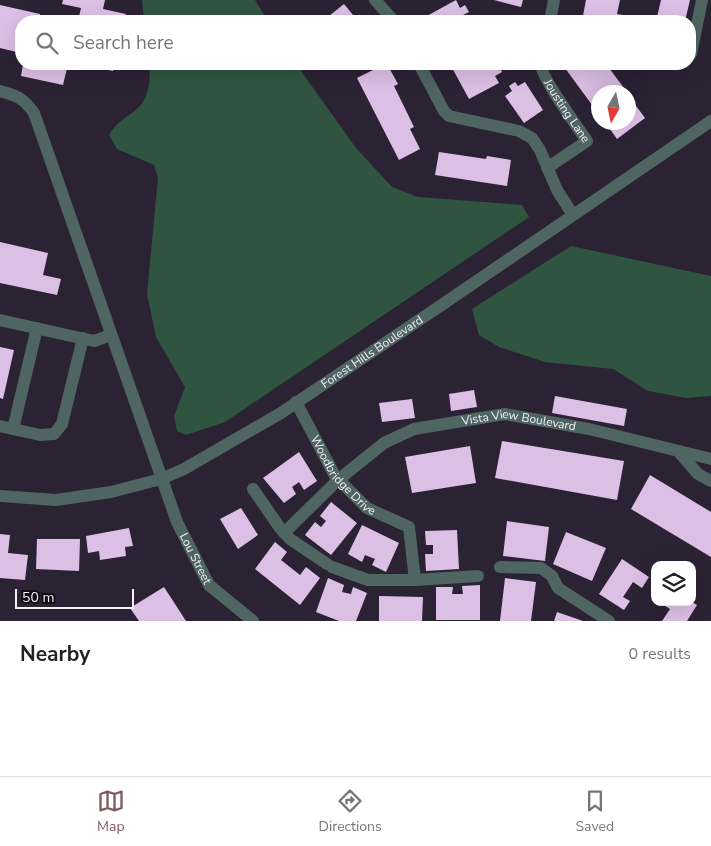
<!DOCTYPE html>
<style>
:root{--surface:#fff;--page:#f6f6f6;--text:#222;--muted:#767676;--line:#e0e0e0;--accent:#805860}
body{margin:0;font-family:"Nunito Sans",sans-serif;background:var(--page);color:var(--text)}
.controls{position:absolute;right:15px;bottom:15px;display:grid;overflow:hidden;border-radius:10px;box-shadow:0 5px 20px #0002}
.controls button{width:45px;height:45px;display:grid;place-items:center;padding:0;border:0;border-bottom:1px solid var(--line);background:var(--surface);color:var(--text);font:25px sans-serif}
.compass{position:absolute;left:591px;top:85px;width:45px;height:45px;border-radius:50%;background:var(--surface);box-shadow:0 5px 20px #0002;rotate:189deg}
.scale{position:absolute;left:15px;bottom:12px;width:119px;box-sizing:border-box;padding-left:5px;border:2px solid #f5effb;border-top:0;font-size:14px;line-height:18px;white-space:nowrap;color:#f5effb;-webkit-text-stroke:4px #120d15;paint-order:stroke}
.list{margin:0;padding:0;list-style:none}
h2{display:flex;justify-content:space-between;align-items:center;height:65px;margin:0;padding:0 20px;font-size:21px}
h2 small{font-size:16px;font-weight:400;color:var(--muted)}
.icon{flex:none;width:28px;height:28px;fill:none;stroke:currentColor;stroke-width:2;stroke-linecap:round;stroke-linejoin:round}
.map{position:relative;flex:none;width:711px;height:621px;overflow:hidden}
.search{position:absolute;background:var(--surface);box-shadow:0 5px 20px #0002;left:15px;right:15px;top:15px;height:55px;display:flex;align-items:center;gap:12px;box-sizing:border-box;padding:0 18px;border-radius:20px;color:var(--muted);font-size:19px}
.sheet{height:155px;background:var(--surface)}
nav{display:flex;justify-content:space-around;align-items:center;box-sizing:border-box;height:70px;border-top:1px solid var(--line);background:var(--surface);font-size:14px;color:var(--muted)}
nav a{display:grid;justify-items:center;gap:2px}
nav .on{color:var(--accent)}
.map>svg:first-child{display:block}
.green{fill:#2f5541}
.building{fill:#dcbfe5}
.lines{fill:none;stroke-linecap:round;stroke-linejoin:round}
.minor{stroke:#4f6561;stroke-width:12}
.labels{text-anchor:middle;stroke-width:5;stroke-linejoin:round;paint-order:stroke}
.street-label{font-size:12px;fill:#f5effb;stroke:#120d15}
</style>
<div class="map">
<svg width="711" height="621" viewBox="0 0 711 621">
<rect width="100%" height="100%" fill="#2b2234"/>
<!-- green -->
<g class="green">
<polygon points="142,0 255,0 268,21 144,21"/>
<path d="M149,64H296L356,148L392,187L418,197L522,205L529,217L225,422L186,435L177,431L174,416L185,387L156,337L147,294L158,178L154,165L117,149L109,135C116,122 128,117 138,108C149,98 151,78 149,64Z"/>
<polygon points="571,246 711,276 711,396 686,398 648,391 613,369 545,362 499,347 479,335 472,309"/>
</g>
<!-- building -->
<g class="building">
<polygon points="63,0 105,0 103,9 126,14 124,21 78,21 81,8 62,4"/>
<polygon points="456,0 460,8 465,5 469,12 463,15 467,21 427,21 425,17"/>
<polygon points="494,0 523,0 521,7"/>
<polygon points="586,0 620,0 617,14 623,15 622,21 582,21"/>
<polygon points="661,0 690,0 685,21 656,21"/>
<polygon points="344,4 358,21 325,21 324,20"/>
<polygon points="0,5 40,14 39,21 21,21 21,53 0,48"/>
<polygon points="502,16 522,20 521,21 501,21"/>
<polygon points="23,64 68,64 63,85 21,76"/>
<polygon points="82,64 115,64 113,71"/>
<polygon points="385,64 387,64 398,84 394,86 414,127 410,129 420,149 399,160 357,78"/>
<polygon points="450,64 491,64 494,69 499,66 502,72 495,76 499,83 469,99"/>
<polygon points="562,64 606,64 627,92 598,92 598,113"/>
<polygon points="515,82 518,86 525,82 543,110 524,123 505,96 512,91 509,86"/>
<polygon points="628,95 645,118 617,139 605,122 628,122"/>
<polygon points="439,152 486,159 487,156 511,160 507,186 435,175"/>
<polygon points="0,242 48,253 43,275 61,279 57,295 0,283"/>
<polygon points="0,347 14,350 3,399 0,398"/>
<polygon points="474,390 477,407 451,411 449,394"/>
<polygon points="555,396 627,409 624,426 552,413"/>
<polygon points="412,399 415,418 382,422 379,403"/>
<polygon points="502,441 624,461 617,500 495,478"/>
<polygon points="470,446 476,483 412,493 405,457"/>
<polygon points="299,452 317,481 304,490 299,482 292,487 296,494 284,503 263,478"/>
<polygon points="650,475 711,512 711,557 631,509"/>
<polygon points="331,502 357,523 331,555 305,535 315,522 321,527 326,521 320,516"/>
<polygon points="241,508 258,535 238,549 220,519"/>
<polygon points="507,521 549,527 545,561 503,556"/>
<polygon points="362,525 399,543 386,572 372,565 375,559 365,555 362,562 348,554"/>
<polygon points="129,528 133,546 125,547 126,556 100,560 99,551 88,553 86,536"/>
<polygon points="457,530 459,569 426,571 425,554 433,554 433,545 426,545 425,531"/>
<polygon points="566,532 606,548 592,581 553,564"/>
<polygon points="0,534 10,535 8,553 28,555 25,580 0,578"/>
<polygon points="37,539 80,539 79,571 36,569"/>
<polygon points="275,542 287,552 281,560 300,575 306,567 320,578 300,605 255,569"/>
<polygon points="622,559 649,577 642,588 633,582 623,597 630,601 624,610 599,594"/>
<polygon points="328,578 344,585 342,592 351,594 353,587 367,593 356,621 339,621 316,612"/>
<polygon points="505,578 536,582 531,621 500,621"/>
<polygon points="480,585 480,620 436,620 436,587 453,587 452,594 463,594 462,586"/>
<polygon points="164,587 186,621 139,621 130,608"/>
<polygon points="379,596 423,597 422,621 379,621"/>
<polygon points="664,602 692,602 697,605 687,621 662,621 670,609 662,604"/>
<polygon points="557,612 583,621 554,621"/>
</g>
<g class="lines">
<!-- minor -->
<g class="minor">
<polyline points="375,0 394,21"/>
<polyline points="550,21 554,0"/>
<polyline points="691,54 702,0"/>
<polyline points="419,64 444,111 449,116 519,131 532,138 540,150 557,190 573,215"/>
<path id="s1" d="M541,64C539,74 579,129 587,141L547,168"/>
<path id="s2" d="M0,91C17,95 24,99 34,113L177,522L209,585L253,621"/>
<polyline points="0,320 94,341 111,335"/>
<path id="s3" d="M296,402L335,476L367,508L409,527L415,580"/>
<polyline points="0,426 40,435 54,434 62,424 83,338"/>
<polyline points="13,429 37,328"/>
<polyline points="678,451 698,474 711,481"/>
<polyline points="253,489 280,528 290,539 327,564"/>
<path id="s4" d="M0,496L56,500L111,492L161,479L184,469L281,413L446,302L711,121"/>
<path id="s5" d="M284,533L338,480L384,443L414,429L505,414L589,429L711,459"/>
<polyline points="332,567 368,580 415,580 478,576"/>
<polyline points="500,567 541,568 552,576 558,588 609,621"/>
</g>
</g>
<g class="labels">
<!-- street labels -->
<g class="street-label">
<text dy="4" stroke="none"><textPath href="#s1" startOffset="54">Jousting Lane</textPath></text>
<text dy="4" stroke="none"><textPath href="#s4" startOffset="410">Forest Hills Boulevard</textPath></text>
<text dy="4" stroke="none"><textPath href="#s5" startOffset="274">Vista View Boulevard</textPath></text>
<text dy="4" stroke="none"><textPath href="#s3" startOffset="88">Woodbridge Drive</textPath></text>
<text dy="4" stroke="none"><textPath href="#s2" startOffset="516">Lou Street</textPath></text>
</g>
</g>
</svg>
<div class="controls">
<button><svg class="icon" aria-label="layers" viewBox="0 0 24 24"><path d="M12 4l9 5-9 5-9-5zM3 14l9 5 9-5"/></svg></button>
</div>
<svg class="compass" viewBox="-18 -18 36 36"><path d="M0-13l5 13h-10z" fill="#e53935"/><path d="M0 13l5-13h-10z" fill="#767676"/></svg>
<div class="scale">50 m</div>
<div class="search"><svg class="icon" aria-label="search" viewBox="0 0 24 24"><circle cx="10" cy="10" r="6"/><path d="M15 15l6 6"/></svg>Search here</div>
</div>
<section class="sheet">
<h2>Nearby<small>0 results</small></h2>
<ul class="list">
</ul>
</section>
<nav>
<a class="on"><svg class="icon" aria-label="map" viewBox="0 0 24 24"><path d="M3 6l6-2 6 2 6-2v14l-6 2-6-2-6 2zM9 4v14M15 6v14"/></svg>Map</a>
<a><svg class="icon" aria-label="directions" viewBox="0 0 24 24"><path d="M12 3l9 9-9 9-9-9zM9 14v-3h6M13 9l2 2-2 2"/></svg>Directions</a>
<a><svg class="icon" aria-label="saved" viewBox="0 0 24 24"><path d="M7 4h10v16l-5-4-5 4z"/></svg>Saved</a>
</nav>
